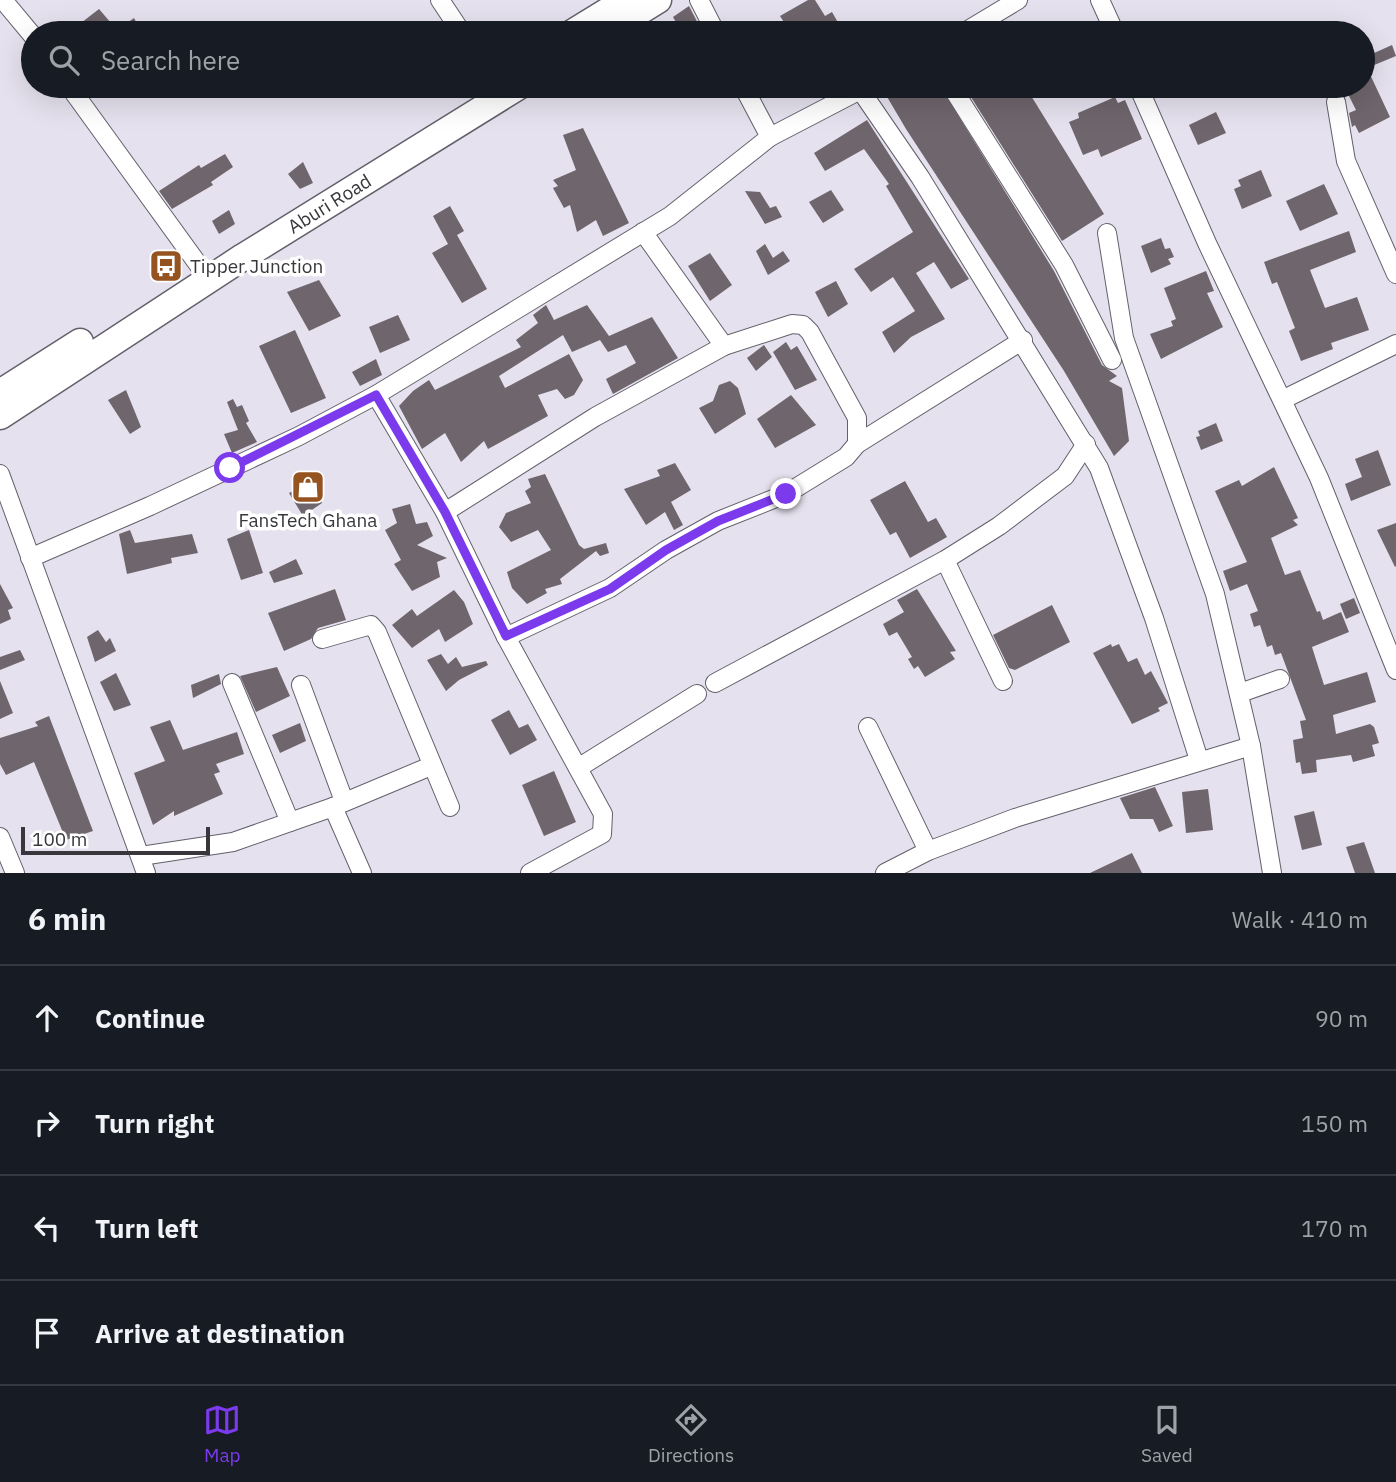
<!DOCTYPE html>
<meta charset="utf-8">
<style>
:root{--surface:#171b24;--page:#242831;--text:#f1f3f6;--muted:#9ea1a6;--line:#363941;--accent:#7c3aed}
body{margin:0;font-family:"IBM Plex Sans",sans-serif;background:var(--page);color:var(--text)}
.scale{position:absolute;left:21px;bottom:18px;width:189px;box-sizing:border-box;padding-left:7px;border:4px solid #39373c;border-top:0;font-size:19px;line-height:24px;white-space:nowrap;color:#39373c;-webkit-text-stroke:5px #fff;paint-order:stroke}
.stop{position:absolute;width:21px;height:21px;margin:-16px;border:5px solid #7c3aed;border-radius:50%;background:#fff}
.stop.end{background:#7c3aed;border-color:#fff;box-shadow:0 2px 7px #0008}
.list{margin:0;padding:0;list-style:none}
h2{display:flex;justify-content:space-between;align-items:center;height:91px;margin:0;padding:0 28px;font-size:30px}
h2 small{font-size:23px;font-weight:400;color:var(--muted)}
.list li{display:grid;grid-template-columns:46px 1fr auto;gap:21px;align-items:center;box-sizing:border-box;height:105px;padding:0 28px;border-top:2px solid var(--line)}
.list b{display:block;font-size:26px;white-space:nowrap}
.list em{font-size:23px;font-style:normal;color:var(--muted)}
.icon{flex:none;width:38px;height:38px;fill:none;stroke:currentColor;stroke-width:2;stroke-linecap:round;stroke-linejoin:round}
.map{position:relative;flex:none;width:1396px;height:873px;overflow:hidden}
.search{position:absolute;background:var(--surface);box-shadow:0 7px 28px #0002;left:21px;right:21px;top:21px;height:77px;display:flex;align-items:center;gap:18px;box-sizing:border-box;padding:0 24px;border-radius:38px;color:var(--muted);font-size:26px}
.sheet{height:511px;background:var(--surface)}
nav{display:flex;justify-content:space-around;align-items:center;box-sizing:border-box;height:98px;border-top:2px solid var(--line);background:var(--surface);font-size:19px;color:var(--muted)}
nav a{display:grid;justify-items:center;gap:4px}
nav .on{color:var(--accent)}
.map>svg:first-child{display:block}
.building{fill:#6f656c}
.lines{fill:none;stroke-linecap:round;stroke-linejoin:round}
.minor-casing{stroke:#63606b;stroke-width:20}
.highway-casing{stroke:#63606b;stroke-width:29}
.minor{stroke:#fff;stroke-width:18}
.highway{stroke:#fff;stroke-width:26}
.route{stroke:#7c3aed;stroke-width:9}
.labels{text-anchor:middle;stroke-width:7;stroke-linejoin:round;paint-order:stroke}
.street-label{font-size:19px;fill:#39373c;stroke:#fff}
.poi-label{font-size:19px;fill:#39373c;stroke:#fff;text-anchor:start}
</style>
<div class="map">
<svg width="1396" height="873" viewBox="0 0 1396 873">
<rect width="100%" height="100%" fill="#e5e1ee"/>
<!-- building -->
<g class="building">
<polygon points="808,0 815,0 825,16 832,12 844,33 791,33 780,16"/>
<polygon points="689,6 703,33 682,33 673,17"/>
<polygon points="99,9 117,30 134,18 142,33 68,33"/>
<polygon points="1392,45 1396,56 1367,68 1390,117 1359,133 1355,125 1352,127 1349,113 1356,110 1344,86 1363,86 1363,58"/>
<polygon points="890,86 940,86 1054,271 1102,365 1117,376 1109,381 1122,388 1129,441 1114,456 1064,371 906,129 883,90"/>
<polygon points="964,86 1025,86 1104,214 1062,241"/>
<polygon points="1115,97 1118,103 1125,100 1142,139 1101,157 1098,149 1083,155 1069,122 1079,118 1078,113"/>
<polygon points="1216,112 1226,133 1198,145 1189,125"/>
<polygon points="867,120 969,279 951,289 934,262 916,273 945,319 911,337 894,353 882,332 915,311 893,277 871,292 854,269 913,232 886,186 889,184 864,149 825,171 814,153"/>
<polygon points="583,128 629,223 603,236 596,220 577,232 570,205 564,208 553,188 558,186 553,180 576,170 563,135"/>
<polygon points="225,154 233,167 211,182 213,185 172,209 159,191 199,165 201,168"/>
<polygon points="303,162 313,183 300,189 288,174"/>
<polygon points="1261,170 1272,196 1242,209 1234,189 1241,186 1238,180"/>
<polygon points="1324,184 1338,214 1300,231 1286,201"/>
<polygon points="831,190 844,210 823,223 809,202"/>
<polygon points="745,191 760,192 770,208 776,206 782,217 765,224"/>
<polygon points="450,206 464,231 457,235 487,289 462,303 432,253 448,244 433,216"/>
<polygon points="229,210 235,224 219,234 212,221"/>
<polygon points="1349,231 1356,252 1310,270 1325,308 1357,297 1369,330 1331,343 1333,349 1301,361 1289,331 1295,328 1277,282 1272,284 1264,262"/>
<polygon points="1161,238 1165,249 1170,248 1174,257 1168,259 1171,264 1151,273 1141,246"/>
<polygon points="765,244 773,258 783,251 790,261 768,275 756,251"/>
<polygon points="710,253 732,285 710,301 688,266"/>
<polygon points="1206,271 1214,291 1207,293 1223,327 1161,359 1150,334 1173,326 1171,321 1176,319 1164,288"/>
<polygon points="319,280 341,316 309,331 287,292"/>
<polygon points="836,281 848,304 828,317 815,292"/>
<polygon points="546,305 554,320 587,305 609,336 652,317 678,358 613,394 606,379 636,363 626,345 608,352 600,340 572,352 563,335 499,376 505,388 569,354 583,380 574,395 565,399 557,389 538,395 548,416 488,449 484,441 461,462 445,433 422,449 399,406 413,391 429,380 435,390 521,347 516,340 538,323 533,315"/>
<polygon points="398,315 410,340 380,353 369,327"/>
<polygon points="295,330 326,398 291,413 259,346"/>
<polygon points="786,342 791,350 797,346 817,380 795,390 773,352"/>
<polygon points="764,345 772,357 756,371 747,358"/>
<polygon points="376,359 382,375 360,386 352,372"/>
<polygon points="730,381 738,388 746,414 715,434 699,408 713,401 719,385"/>
<polygon points="126,390 141,427 130,434 108,400"/>
<polygon points="791,395 816,425 775,448 757,419"/>
<polygon points="233,399 237,407 242,405 249,421 246,423 257,442 232,453 224,434 238,430 227,402"/>
<polygon points="1216,423 1223,441 1201,450 1196,437 1200,436 1198,431"/>
<polygon points="1378,450 1391,485 1351,501 1345,484 1362,477 1355,459"/>
<polygon points="675,463 691,490 671,502 683,525 674,530 665,512 646,525 624,489 660,476 657,470"/>
<polygon points="1274,467 1298,518 1293,520 1298,525 1271,538 1285,575 1300,570 1317,612 1320,611 1323,620 1341,612 1349,632 1312,647 1324,685 1367,672 1376,702 1333,715 1336,734 1370,724 1374,727 1379,743 1372,745 1375,756 1353,762 1351,755 1316,760 1317,772 1302,774 1300,762 1296,763 1293,740 1303,738 1300,721 1306,720 1281,653 1275,655 1272,645 1267,647 1260,625 1254,627 1250,614 1258,611 1247,584 1230,591 1223,571 1247,562 1215,491 1239,480 1242,486"/>
<polygon points="545,474 579,545 584,549 606,543 609,553 600,556 596,551 560,579 562,584 545,589 547,593 527,604 512,588 507,572 551,550 538,530 511,542 499,527 506,513 531,503 525,491 531,487 528,479"/>
<polygon points="313,481 322,503 303,516 289,493"/>
<polygon points="905,481 928,522 936,518 947,537 910,558 896,532 890,535 870,500"/>
<polygon points="410,504 416,524 427,522 433,536 417,545 447,558 437,562 440,577 412,591 394,564 401,560 385,530 397,523 392,509"/>
<polygon points="1396,523 1396,566 1395,567 1377,530"/>
<polygon points="130,530 135,543 192,534 198,553 171,558 172,563 127,574 119,534"/>
<polygon points="249,530 263,573 241,580 227,539"/>
<polygon points="296,559 303,574 274,583 269,572"/>
<polygon points="0,584 13,608 8,610 11,619 0,624"/>
<polygon points="335,589 346,620 318,628 311,639 284,651 268,613"/>
<polygon points="917,589 956,651 950,652 955,659 925,677 918,666 914,669 908,659 912,657 897,632 889,636 883,624 904,612 897,600"/>
<polygon points="454,590 464,602 473,624 445,642 439,629 412,648 392,625 412,609 417,616"/>
<polygon points="1354,598 1360,613 1346,619 1340,604"/>
<polygon points="1052,605 1070,642 1015,670 1009,668 993,635"/>
<polygon points="98,630 106,642 110,638 116,651 95,662 87,637"/>
<polygon points="1111,644 1112,647 1119,644 1128,662 1137,658 1145,675 1151,671 1168,703 1158,708 1160,711 1132,724 1093,653"/>
<polygon points="20,650 25,660 0,670 0,657"/>
<polygon points="441,654 448,664 456,657 462,667 486,661 488,665 459,680 446,691 427,660"/>
<polygon points="277,667 290,696 256,712 240,676"/>
<polygon points="116,673 131,705 114,711 100,682"/>
<polygon points="219,674 221,684 193,698 191,685"/>
<polygon points="0,681 13,713 0,719"/>
<polygon points="509,710 519,728 528,724 537,740 510,755 491,720"/>
<polygon points="49,716 93,831 66,840 34,762 6,775 0,764 0,738 38,726 35,722"/>
<polygon points="170,720 183,750 237,732 244,754 216,764 220,772 214,774 223,794 174,816 174,811 153,825 134,773 165,761 150,727"/>
<polygon points="300,723 306,741 280,753 272,735"/>
<polygon points="554,771 576,822 544,836 522,785"/>
<polygon points="1155,787 1173,826 1159,832 1153,819 1130,819 1120,798"/>
<polygon points="1208,789 1213,830 1186,833 1182,792"/>
<polygon points="1314,811 1322,845 1302,850 1294,816"/>
<polygon points="1364,842 1375,873 1355,873 1346,847"/>
<polygon points="1132,853 1142,873 1090,873"/>
</g>
<g class="lines">
<defs>
<g id="minor">
<polyline points="3,0 33,36"/>
<polyline points="440,0 462,33"/>
<polyline points="699,0 716,33"/>
<polyline points="1100,0 1115,33"/>
<polyline points="963,33 1018,0"/>
<polyline points="69,86 200,267"/>
<polyline points="743,86 770,137"/>
<polyline points="951,86 1064,265 1112,360"/>
<polyline points="1138,86 1207,243 1319,478 1396,670"/>
<polyline points="861,91 920,177 1099,468 1154,618 1199,760"/>
<polyline points="1336,102 1346,161 1396,274"/>
<polyline points="643,232 724,346"/>
<polyline points="1107,233 1124,338 1215,594 1251,746 1272,873"/>
<polyline points="376,395 445,512 506,637 603,814 602,834 530,873"/>
<polyline points="1284,399 1396,344"/>
<polyline points="857,444 1023,340"/>
<polyline points="0,474 146,873"/>
<polyline points="445,512 595,417 724,346 792,324 803,325 810,332 857,418 857,444 846,457 786,494 718,521 666,550 610,588 506,637"/>
<polyline points="30,558 150,506 299,436 376,395 670,216 770,137 868,86"/>
<polyline points="945,560 1003,681"/>
<polyline points="322,639 371,625 377,632 450,807"/>
<polyline points="232,683 290,822"/>
<polyline points="715,683 945,560 999,526 1065,476 1086,444"/>
<polyline points="301,685 344,801"/>
<polyline points="1240,693 1280,679"/>
<polyline points="868,727 928,851"/>
<polyline points="578,768 697,694"/>
<polyline points="333,807 362,873"/>
<polyline points="0,837 15,873"/>
<polyline points="141,856 233,842 333,807 431,766"/>
<polyline points="885,873 928,851 1015,818 1251,746"/>
</g>
<g id="highway">
<polyline points="611,29 658,0"/>
<polyline points="572,33 626,0"/>
<polyline points="0,393 80,342"/>
<path id="s1" d="M0,416L243,257L519,86"/>
</g>
</defs>
<!-- minor casing -->
<use href="#minor" class="minor-casing"/>
<!-- highway casing -->
<use href="#highway" class="highway-casing"/>
<!-- minor -->
<use href="#minor" class="minor"/>
<!-- highway -->
<use href="#highway" class="highway"/>
</g>
<g class="lines">
<!-- route -->
<polyline class="route" points="230,468 376,395 445,512 506,636 610,589 666,550 718,521 786,494"/>
</g>
<!-- icons -->
<defs>
<symbol id="bus-square" viewBox="-11 -11 22 22"><rect x="-9" y="-9" width="18" height="18" rx="4" fill="#94531f" stroke="#fff"/><path d="M-5-6H5V4H4V6H2V4H-2V6H-4V4H-5ZM-3.5-4V0h7V-4ZM-3.5 1.2v1.5H-2V1.2ZM2 1.2v1.5H3.5V1.2Z" fill="#fff"/></symbol>
<symbol id="shop-square" viewBox="-11 -11 22 22"><rect x="-9" y="-9" width="18" height="18" rx="4" fill="#94531f" stroke="#fff"/><path d="M-5-2.5h2.3a2.7 3.5 0 0 1 5.4 0H5L5.5 6h-11ZM-1.5-2.5h3a1.5 2.3 0 0 0-3 0Z" fill="#fff"/></symbol>
</defs>
<g fill-rule="evenodd">
<use href="#bus-square" x="147" y="247" width="38" height="38"/>
<use href="#shop-square" x="289" y="468" width="38" height="38"/>
</g>
<g class="labels">
<!-- street labels -->
<g class="street-label">
<text dy="7" stroke="none"><textPath href="#s1" startOffset="392">Aburi Road</textPath></text>
</g>
<!-- poi labels -->
<g class="poi-label">
<text x="190" y="273">Tipper Junction</text>
<text x="308" y="527" text-anchor="middle">FansTech Ghana</text>
</g>
</g>
</svg>
<div class="scale">100 m</div>
<div class="stop" style="left:230px;top:468px"></div>
<div class="stop end" style="left:786px;top:494px"></div>
<div class="search"><svg class="icon" aria-label="search" viewBox="0 0 24 24"><circle cx="10" cy="10" r="6"/><path d="M15 15l6 6"/></svg>Search here</div>
</div>
<section class="sheet">
<h2>6 min<small>Walk · 410 m</small></h2>
<ul class="list">
<li><svg class="icon" aria-label="ahead" viewBox="0 0 24 24"><path d="M12 20V5M6 11l6-6 6 6"/></svg><div><b>Continue</b></div><em>90 m</em></li>
<li><svg class="icon" aria-label="right" viewBox="0 0 24 24"><path d="M7 20v-9h11M14 6l5 5-5 5"/></svg><div><b>Turn right</b></div><em>150 m</em></li>
<li><svg class="icon" aria-label="left" viewBox="0 0 24 24"><path d="M17 20v-9H6M10 6l-5 5 5 5"/></svg><div><b>Turn left</b></div><em>170 m</em></li>
<li><svg class="icon" aria-label="arrive" viewBox="0 0 24 24"><path d="M6 21V4h12l-3 4 3 4H6"/></svg><div><b>Arrive at destination</b></div></li>
</ul>
</section>
<nav>
<a class="on"><svg class="icon" aria-label="map" viewBox="0 0 24 24"><path d="M3 6l6-2 6 2 6-2v14l-6 2-6-2-6 2zM9 4v14M15 6v14"/></svg>Map</a>
<a><svg class="icon" aria-label="directions" viewBox="0 0 24 24"><path d="M12 3l9 9-9 9-9-9zM9 14v-3h6M13 9l2 2-2 2"/></svg>Directions</a>
<a><svg class="icon" aria-label="saved" viewBox="0 0 24 24"><path d="M7 4h10v16l-5-4-5 4z"/></svg>Saved</a>
</nav>
